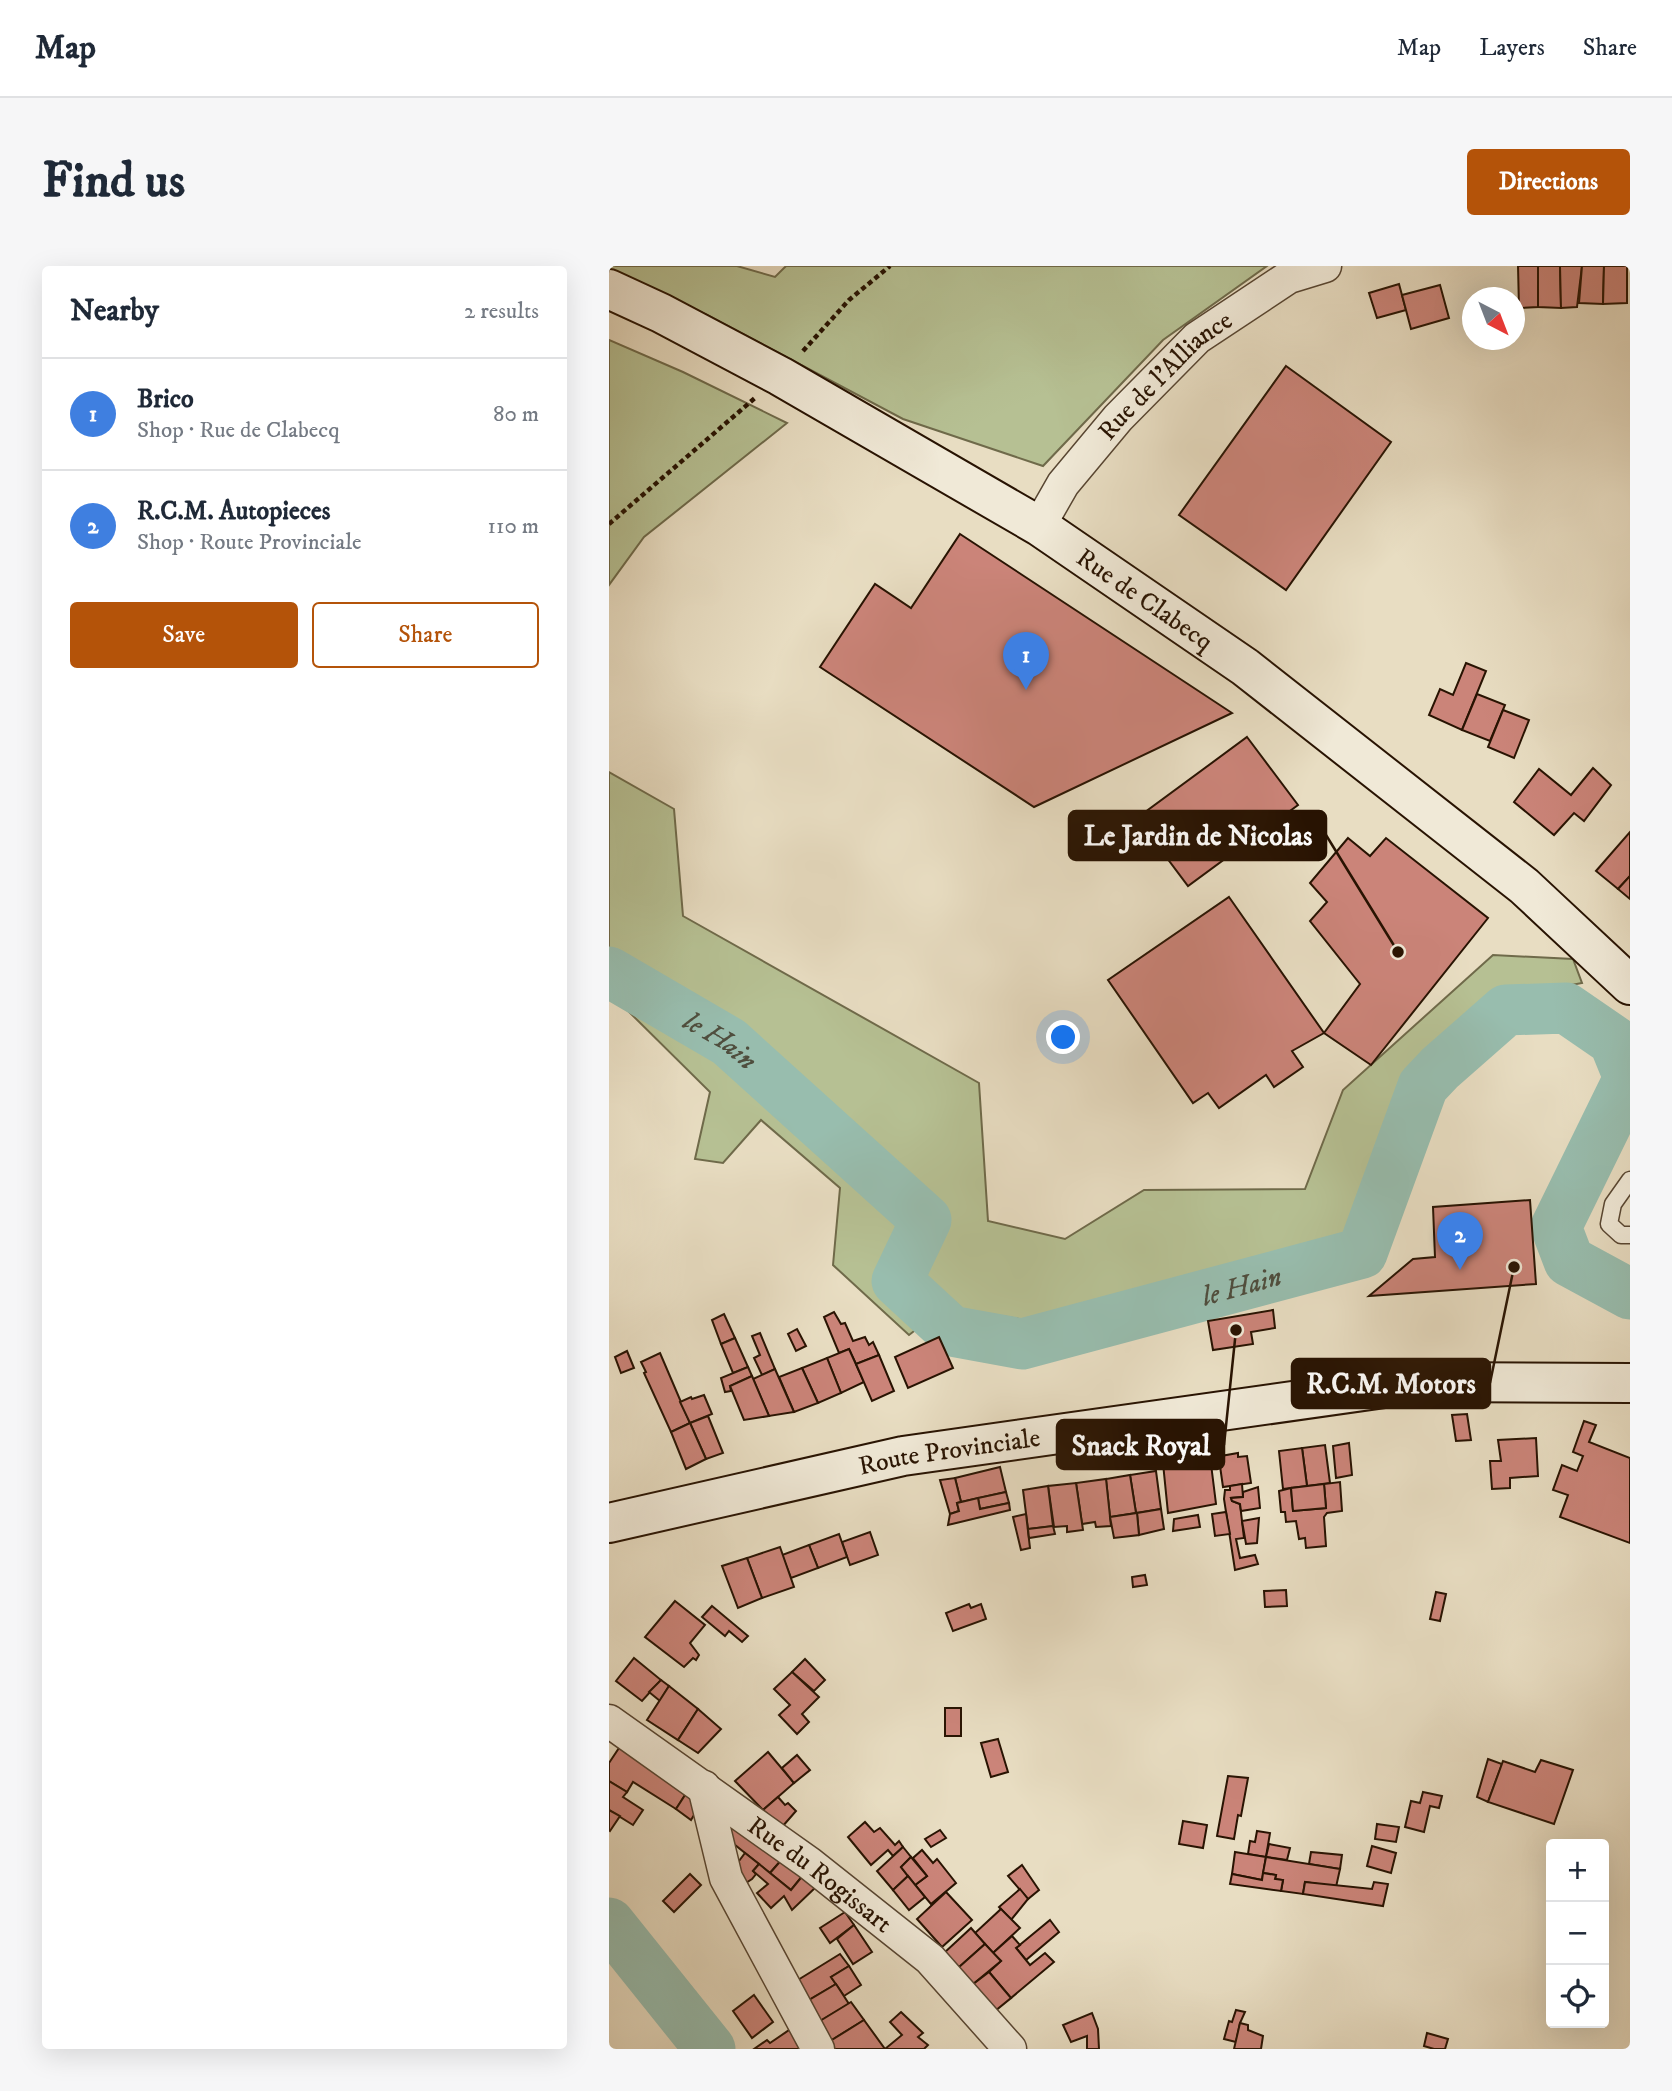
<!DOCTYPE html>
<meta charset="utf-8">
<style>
:root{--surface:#fff;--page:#f6f6f7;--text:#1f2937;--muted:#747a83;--line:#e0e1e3;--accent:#b45309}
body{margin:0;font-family:"IM FELL DW Pica",serif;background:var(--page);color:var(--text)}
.controls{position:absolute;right:21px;bottom:21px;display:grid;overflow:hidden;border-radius:7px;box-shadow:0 7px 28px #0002}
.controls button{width:63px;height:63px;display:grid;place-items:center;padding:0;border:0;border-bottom:2px solid var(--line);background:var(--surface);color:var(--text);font:35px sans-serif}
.compass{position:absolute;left:853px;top:21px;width:63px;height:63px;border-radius:50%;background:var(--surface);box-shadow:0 7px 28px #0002;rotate:138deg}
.you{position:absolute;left:455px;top:772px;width:24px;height:24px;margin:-18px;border:5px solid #fff;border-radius:50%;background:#1a73e8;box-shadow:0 0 0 10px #1a73e833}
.badge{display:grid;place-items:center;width:46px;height:46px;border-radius:50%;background:var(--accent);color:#fff;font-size:23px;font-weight:700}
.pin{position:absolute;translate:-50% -58px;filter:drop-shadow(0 2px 4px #0008)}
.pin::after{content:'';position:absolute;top:37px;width:24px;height:21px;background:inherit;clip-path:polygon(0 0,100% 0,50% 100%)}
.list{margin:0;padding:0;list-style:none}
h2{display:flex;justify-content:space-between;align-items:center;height:91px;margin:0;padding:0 28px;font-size:30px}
h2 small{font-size:23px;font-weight:400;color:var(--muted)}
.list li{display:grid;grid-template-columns:46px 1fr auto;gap:21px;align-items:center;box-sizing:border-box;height:112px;padding:0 28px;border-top:2px solid var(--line)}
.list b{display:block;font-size:26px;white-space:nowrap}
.list p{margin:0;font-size:23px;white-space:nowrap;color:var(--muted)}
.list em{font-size:23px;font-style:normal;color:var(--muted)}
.actions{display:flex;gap:14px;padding:21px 28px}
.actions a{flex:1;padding:16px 0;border:2px solid var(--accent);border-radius:7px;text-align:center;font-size:24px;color:var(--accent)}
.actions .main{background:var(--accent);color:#fff}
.icon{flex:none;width:38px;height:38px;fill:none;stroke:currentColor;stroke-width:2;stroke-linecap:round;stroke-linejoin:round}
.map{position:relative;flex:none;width:1021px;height:1783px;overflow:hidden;border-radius:7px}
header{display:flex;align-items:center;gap:42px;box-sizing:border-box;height:98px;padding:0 35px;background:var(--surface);border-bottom:2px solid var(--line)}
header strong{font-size:33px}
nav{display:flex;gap:38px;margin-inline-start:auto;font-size:24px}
.intro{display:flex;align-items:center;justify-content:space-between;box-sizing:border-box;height:168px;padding:0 42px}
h1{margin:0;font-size:49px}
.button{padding:18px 32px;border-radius:7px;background:var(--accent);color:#fff;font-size:24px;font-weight:700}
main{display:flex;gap:42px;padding:0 42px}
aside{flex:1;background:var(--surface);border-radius:7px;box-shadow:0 7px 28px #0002}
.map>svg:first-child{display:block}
.green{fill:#b6c093;stroke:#6f6a4a;stroke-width:2}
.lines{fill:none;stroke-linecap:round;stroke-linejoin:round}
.river{stroke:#98bdae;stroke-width:51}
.building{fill:#cb8479;stroke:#281302;stroke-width:2}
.lane-casing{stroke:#584632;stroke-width:19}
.street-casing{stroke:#584632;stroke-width:35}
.secondary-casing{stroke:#281302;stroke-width:42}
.path{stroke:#281302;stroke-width:4.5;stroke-dasharray:5 3.5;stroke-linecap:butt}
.lane{stroke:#f0e9d7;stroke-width:16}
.street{stroke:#f0e9d7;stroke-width:32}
.secondary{stroke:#f0e9d7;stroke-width:38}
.labels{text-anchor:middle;stroke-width:7;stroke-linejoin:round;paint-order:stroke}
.street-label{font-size:26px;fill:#281302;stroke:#f0e9d7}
.water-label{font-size:28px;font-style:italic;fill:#4f4e3e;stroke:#f0e9d7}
.leader{fill:none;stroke:#281302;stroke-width:2.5}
.callout-dot{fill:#281302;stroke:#f0e9d7;stroke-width:2.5}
.callout{fill:#281302;stroke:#281302;stroke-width:2.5}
.callout-label{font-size:28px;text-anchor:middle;font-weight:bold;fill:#fff}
</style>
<header>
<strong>Map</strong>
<nav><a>Map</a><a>Layers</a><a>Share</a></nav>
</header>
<div class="intro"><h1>Find us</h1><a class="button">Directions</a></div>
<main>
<aside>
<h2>Nearby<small>2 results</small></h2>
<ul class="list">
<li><span class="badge" style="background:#3f7fe0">1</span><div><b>Brico</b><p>Shop · Rue de Clabecq</p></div><em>80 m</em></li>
<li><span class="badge" style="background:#3f7fe0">2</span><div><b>R.C.M. Autopieces</b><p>Shop · Route Provinciale</p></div><em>110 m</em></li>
</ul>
<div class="actions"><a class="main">Save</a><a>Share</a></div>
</aside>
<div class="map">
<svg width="1021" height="1783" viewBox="0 0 1021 1783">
<rect width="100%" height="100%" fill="#e8ddc2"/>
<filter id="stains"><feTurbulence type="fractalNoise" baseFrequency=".00286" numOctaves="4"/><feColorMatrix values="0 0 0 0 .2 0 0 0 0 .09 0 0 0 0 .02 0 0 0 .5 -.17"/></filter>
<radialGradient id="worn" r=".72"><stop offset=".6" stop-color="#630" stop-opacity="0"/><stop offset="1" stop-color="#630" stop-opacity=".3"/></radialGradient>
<!-- green -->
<g class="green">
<polygon points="0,0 128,0 166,11 177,0 658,0 554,74 434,200 294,153 98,49 0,3"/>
<polygon points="0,74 74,106 178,157 35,271 0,319"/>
<polygon points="0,506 65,543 74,650 370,817 379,955 456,973 535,924 696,923 734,824 884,689 964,693 973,717 892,732 810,809 766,965 660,1013 423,1055 336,1041 300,1069 224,999 231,922 152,854 114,897 86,893 101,826 9,735 0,704"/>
</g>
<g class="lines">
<!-- river -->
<g class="river">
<path id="s1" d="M0,706L120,776L317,954L288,1015L342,1065L413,1078L753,987L814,820L831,802L897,744L957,742L1005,775L1020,812L947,961L960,995L1021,1028"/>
<polyline points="0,1657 101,1783"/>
</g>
</g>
<!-- building -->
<g class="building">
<polygon points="909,0 929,0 929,41 910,42"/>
<polygon points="929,0 951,0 952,42 929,41"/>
<polygon points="951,0 973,0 968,41 952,42"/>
<polygon points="973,0 995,0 994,38 970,37"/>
<polygon points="995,0 1018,0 1018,37 994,38"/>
<polygon points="790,18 797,44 768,52 760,27"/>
<polygon points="831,19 840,52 802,63 793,29"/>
<polygon points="677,100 782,176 677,324 570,249"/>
<polygon points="351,268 623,447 425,541 211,401 266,318 302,342"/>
<polygon points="857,397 877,405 853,464 820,449 831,423 844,429"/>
<polygon points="868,428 896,439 881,475 853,464"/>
<polygon points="894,444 920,454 905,492 879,481"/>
<polygon points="638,471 689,539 579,620 528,552"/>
<polygon points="984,502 1002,519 975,555 965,547 945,569 905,536 930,503 962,529"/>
<polygon points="1021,566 1021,610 1009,623 987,605"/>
<polygon points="739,572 761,590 777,572 879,652 762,799 715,767 751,718 701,655 718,636 701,617"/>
<polygon points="1021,610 1021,633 1009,623"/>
<polygon points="620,631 715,767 683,785 694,801 665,821 657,809 610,842 599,827 584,837 499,714"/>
<polygon points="921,934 927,1018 760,1030 804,993 826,991 824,941"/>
<polygon points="664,1044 666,1062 642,1066 644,1078 604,1084 599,1055"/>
<polygon points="225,1046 232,1058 236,1057 244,1075 256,1071 260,1079 264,1076 270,1089 247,1098 240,1083 230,1087 215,1051"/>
<polygon points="115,1048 126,1072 112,1078 103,1054"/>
<polygon points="188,1063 197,1080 187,1085 179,1068"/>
<polygon points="151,1067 166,1103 153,1109 145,1092 151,1089 143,1070"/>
<polygon points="330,1071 344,1102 299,1122 286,1091"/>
<polygon points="126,1072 139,1101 124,1107 112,1078"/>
<polygon points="240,1083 255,1116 232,1127 218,1092"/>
<polygon points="18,1085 25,1102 12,1107 6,1091"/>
<polygon points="51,1087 81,1157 62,1166 35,1107 37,1106 32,1096"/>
<polygon points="270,1089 285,1125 263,1135 247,1098"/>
<polygon points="218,1092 232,1127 209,1137 193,1102"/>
<polygon points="139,1101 143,1110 121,1120 122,1125 116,1126 112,1112"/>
<polygon points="193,1102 209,1137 185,1146 170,1111"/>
<polygon points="166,1103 185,1146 160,1150 144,1113"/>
<polygon points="143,1110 160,1150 135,1154 121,1120"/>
<polygon points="95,1129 103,1148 81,1157 71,1136 82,1131 83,1133"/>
<polygon points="858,1148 862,1174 847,1175 843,1149"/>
<polygon points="99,1150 114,1187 97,1193 81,1157"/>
<polygon points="975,1155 987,1159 980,1176 1021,1192 1021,1277 951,1251 959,1229 944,1224 953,1199 968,1205 974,1190 964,1186"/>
<polygon points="81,1157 97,1193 77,1203 62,1166"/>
<polygon points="927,1172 929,1210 901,1212 901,1222 883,1223 881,1195 892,1195 889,1174"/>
<polygon points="740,1177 743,1209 727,1212 724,1180"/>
<polygon points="716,1179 721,1217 698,1220 693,1182"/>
<polygon points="693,1182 698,1220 674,1223 670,1185"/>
<polygon points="629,1187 629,1191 638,1190 642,1217 614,1221 610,1193 612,1190"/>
<polygon points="575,1194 577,1200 602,1198 607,1238 559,1247 554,1197"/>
<polygon points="391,1201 397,1226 352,1236 346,1212"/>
<polygon points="547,1205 552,1243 527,1247 521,1209"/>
<polygon points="521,1209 527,1247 501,1251 497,1213"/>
<polygon points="346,1212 352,1236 348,1237 350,1245 341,1248 331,1214"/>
<polygon points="497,1213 502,1260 487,1261 486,1256 473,1258 467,1217"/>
<polygon points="731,1216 733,1245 718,1247 715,1251 717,1280 697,1282 696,1272 690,1273 687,1255 677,1256 676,1246 672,1246 670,1225 682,1222 684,1245 717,1242 715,1218"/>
<polygon points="467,1217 474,1264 458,1266 458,1260 445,1261 439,1220"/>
<polygon points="633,1218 634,1231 622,1232 623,1235 631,1238 635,1272 627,1273 631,1292 646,1289 649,1298 626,1304 615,1233 616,1224 621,1224 621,1220"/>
<polygon points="715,1218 717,1242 684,1245 682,1222"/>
<polygon points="439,1220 444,1260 419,1263 414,1224"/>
<polygon points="649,1221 651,1242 632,1245 631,1238 623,1235 622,1232 634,1231 634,1226"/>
<polygon points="397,1226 400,1237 371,1243 369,1232"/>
<polygon points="369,1232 371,1243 400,1237 401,1244 339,1259 341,1248 350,1245 348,1237"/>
<polygon points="552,1243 555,1263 530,1269 528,1247"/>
<polygon points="617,1246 621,1268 606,1270 603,1248"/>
<polygon points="528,1247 530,1269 505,1272 501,1251"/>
<polygon points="417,1248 421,1282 412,1284 404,1251"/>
<polygon points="589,1249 591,1261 564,1265 565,1253"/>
<polygon points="650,1252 648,1277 637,1278 633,1255"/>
<polygon points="444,1260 446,1268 420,1272 419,1263"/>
<polygon points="261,1266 269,1289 241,1299 233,1276"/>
<polygon points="230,1268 238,1291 209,1302 200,1279"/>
<polygon points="200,1279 209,1302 182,1312 173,1289"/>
<polygon points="171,1281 185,1321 153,1332 138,1292"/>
<polygon points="138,1292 153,1332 129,1342 113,1300"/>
<polygon points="536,1309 538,1319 524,1321 523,1311"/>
<polygon points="677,1324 678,1340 656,1341 655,1325"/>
<polygon points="827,1326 837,1328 831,1355 821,1353"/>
<polygon points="66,1335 96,1359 81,1377 90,1389 87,1394 84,1392 75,1401 36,1371"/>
<polygon points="360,1338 362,1342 372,1338 377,1353 344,1365 337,1347"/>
<polygon points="103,1340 139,1370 133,1376 120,1365 116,1370 93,1351"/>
<polygon points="25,1392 52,1414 33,1435 7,1415"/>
<polygon points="196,1393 216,1414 205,1425 183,1406"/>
<polygon points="183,1406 210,1431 193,1448 200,1456 188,1468 170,1449 181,1439 165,1423"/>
<polygon points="52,1414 60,1420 51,1435 40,1426"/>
<polygon points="60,1420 89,1443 69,1474 38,1454"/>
<rect x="336" y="1442" width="16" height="28"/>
<polygon points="89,1443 112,1463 89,1487 69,1474"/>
<polygon points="389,1473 399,1506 382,1511 372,1477"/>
<polygon points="12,1479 80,1523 67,1543 24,1516 18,1526 0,1515 0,1497"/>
<polygon points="159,1486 185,1517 154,1544 126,1515"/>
<polygon points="188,1489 201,1504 185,1517 173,1502"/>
<polygon points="879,1493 893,1498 879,1536 868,1531"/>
<polygon points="932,1494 964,1504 945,1558 879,1536 894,1495 926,1506"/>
<polygon points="619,1510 639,1512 632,1550 629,1549 625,1573 608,1570"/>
<polygon points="0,1515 18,1526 14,1531 34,1544 24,1559 0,1544"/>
<polygon points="78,1526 88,1544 82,1554 67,1543"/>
<polygon points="814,1526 833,1530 830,1542 821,1540 815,1566 796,1561 802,1535 811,1537"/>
<polygon points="169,1531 176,1539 179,1537 187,1545 173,1561 154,1544"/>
<polygon points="0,1544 11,1550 1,1565 0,1564"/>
<polygon points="128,1554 175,1591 161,1607 115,1570"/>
<polygon points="574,1555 598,1559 594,1582 570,1578"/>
<polygon points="256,1556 265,1566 271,1562 286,1579 290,1575 294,1581 284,1590 279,1584 262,1599 239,1571"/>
<polygon points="768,1558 790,1561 787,1576 766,1573"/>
<polygon points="331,1564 337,1572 322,1581 316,1573"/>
<polygon points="648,1565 661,1567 657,1591 639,1588 641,1575 646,1576"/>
<polygon points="660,1578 681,1582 678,1594 657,1591"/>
<polygon points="763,1580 787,1587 782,1607 758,1600"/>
<polygon points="294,1581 302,1591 292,1601 299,1610 284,1624 268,1605"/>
<polygon points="313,1584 324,1597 328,1593 347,1617 322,1638 306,1619 318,1610 304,1592"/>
<polygon points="626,1586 657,1591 653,1614 623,1608"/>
<polygon points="702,1586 733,1589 731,1603 700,1598"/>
<polygon points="136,1587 150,1598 144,1605 147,1608 143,1613 129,1622 120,1600 130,1595"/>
<polygon points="175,1591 195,1608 182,1624 161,1607"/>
<polygon points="302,1591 318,1610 306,1619 292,1601"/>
<polygon points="657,1591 731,1603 727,1621 696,1616 694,1628 672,1625 674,1614 666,1613 667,1609 654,1607"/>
<polygon points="150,1598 182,1624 195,1608 209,1619 183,1644 175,1630 162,1642 148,1627 159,1618 144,1605"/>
<polygon points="413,1599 430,1624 419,1633 399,1610"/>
<polygon points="654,1607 667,1609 666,1613 674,1614 672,1625 621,1618 623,1608 653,1614"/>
<polygon points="81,1608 92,1619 65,1646 54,1635"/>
<polygon points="299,1610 316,1631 300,1644 284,1624"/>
<polygon points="696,1616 763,1623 765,1616 779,1618 774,1640 694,1628"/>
<polygon points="411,1623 419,1633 402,1654 390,1641"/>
<polygon points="337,1626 363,1654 333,1681 308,1653"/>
<polygon points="392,1643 411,1662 384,1687 366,1667"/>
<polygon points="236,1646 245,1659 221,1677 211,1662"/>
<polygon points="441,1654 450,1666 417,1694 407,1682"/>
<polygon points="245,1659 263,1686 244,1698 228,1673"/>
<polygon points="362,1662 376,1678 349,1702 335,1687"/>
<polygon points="403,1670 411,1679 407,1682 421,1699 436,1687 445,1696 402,1732 380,1706 392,1695 384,1687"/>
<polygon points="376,1678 392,1695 363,1719 349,1702"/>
<polygon points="231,1688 240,1700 222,1711 227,1718 195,1737 184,1717"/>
<polygon points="240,1700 252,1719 235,1730 222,1711"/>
<polygon points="380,1706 402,1732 386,1745 363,1719"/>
<polygon points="227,1718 240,1738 206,1758 195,1737"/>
<polygon points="145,1729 164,1756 143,1772 124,1745"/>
<polygon points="242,1736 255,1754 218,1777 206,1758"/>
<polygon points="627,1744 636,1746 631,1757 627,1776 615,1773 620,1755 623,1756"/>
<polygon points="292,1746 314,1767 309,1771 319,1779 315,1783 276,1783 293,1769 281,1756"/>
<polygon points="483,1747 489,1763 490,1783 478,1783 478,1770 462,1776 454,1759"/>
<polygon points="255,1754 276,1783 222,1783 218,1777"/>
<polygon points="631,1757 639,1759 639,1764 654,1770 652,1783 625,1783"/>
<polygon points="186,1760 200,1783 145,1783 158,1774 161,1777"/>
<polygon points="818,1767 839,1773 836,1783 825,1783 815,1780"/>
</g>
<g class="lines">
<defs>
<polyline id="lane" points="1021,914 1004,938 1000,958 1012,969 1021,969"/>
<g id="street">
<path id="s2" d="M430,260L454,218L509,152L588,72L680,11L716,0"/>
<path id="s3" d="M0,1455L200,1597L321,1693L401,1783"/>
<polyline points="95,1521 117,1612 209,1783"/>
</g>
<g id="secondary">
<path id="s4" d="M0,23L52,47L171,110L430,260L636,401L915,620L1021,719"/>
<path id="s5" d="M0,1257L294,1190L818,1116L1021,1117"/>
</g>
</defs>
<!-- lane casing -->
<use href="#lane" class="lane-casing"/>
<!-- street casing -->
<use href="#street" class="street-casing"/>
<!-- secondary casing -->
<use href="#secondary" class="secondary-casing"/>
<!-- path -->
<g class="path">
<polyline points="194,85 240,34 281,0"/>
<polyline points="0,258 146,132"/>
</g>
<!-- lane -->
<use href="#lane" class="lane"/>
<!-- street -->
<use href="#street" class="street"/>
<!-- secondary -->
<use href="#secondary" class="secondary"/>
</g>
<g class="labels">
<!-- street labels -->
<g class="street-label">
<text dy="9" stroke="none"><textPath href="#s2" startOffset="198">Rue de l'Alliance</textPath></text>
<text dy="9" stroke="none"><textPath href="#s4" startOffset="620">Rue de Clabecq</textPath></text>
<text dy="9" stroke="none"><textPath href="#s5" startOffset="348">Route Provinciale</textPath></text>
<text dy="9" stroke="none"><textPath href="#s3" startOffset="261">Rue du Rogissart</textPath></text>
</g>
<!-- water labels -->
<g class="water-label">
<text dy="10" stroke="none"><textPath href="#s1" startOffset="131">le Hain</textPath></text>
<text dy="10" stroke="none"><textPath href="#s1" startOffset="845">le Hain</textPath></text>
</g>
</g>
<!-- callouts -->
<path class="leader" d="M789 686L717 569M905 1001L881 1117M627 1064L615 1179"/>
<g class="callout-dot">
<circle cx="789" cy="686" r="7"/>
<circle cx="905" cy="1001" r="7"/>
<circle cx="627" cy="1064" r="7"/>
</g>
<g class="callout">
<rect x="460" y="545" width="257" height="49" rx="7"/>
<rect x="683" y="1093" width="198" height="49" rx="7"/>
<rect x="448" y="1154" width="167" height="49" rx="7"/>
</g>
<g class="callout-label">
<text x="589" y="579">Le Jardin de Nicolas</text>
<text x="782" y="1127">R.C.M. Motors</text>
<text x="532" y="1189">Snack Royal</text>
</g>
<rect width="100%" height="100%" filter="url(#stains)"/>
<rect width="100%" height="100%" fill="url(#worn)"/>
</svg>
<div class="controls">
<button>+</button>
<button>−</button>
<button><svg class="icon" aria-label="locate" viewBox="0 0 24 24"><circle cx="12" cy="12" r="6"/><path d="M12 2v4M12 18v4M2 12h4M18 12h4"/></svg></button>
</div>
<svg class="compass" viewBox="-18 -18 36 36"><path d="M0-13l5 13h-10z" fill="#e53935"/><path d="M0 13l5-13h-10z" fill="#747a83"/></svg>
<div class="you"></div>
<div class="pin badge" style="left:417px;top:424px;background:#3f7fe0">1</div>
<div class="pin badge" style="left:851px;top:1004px;background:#3f7fe0">2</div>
</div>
</main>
